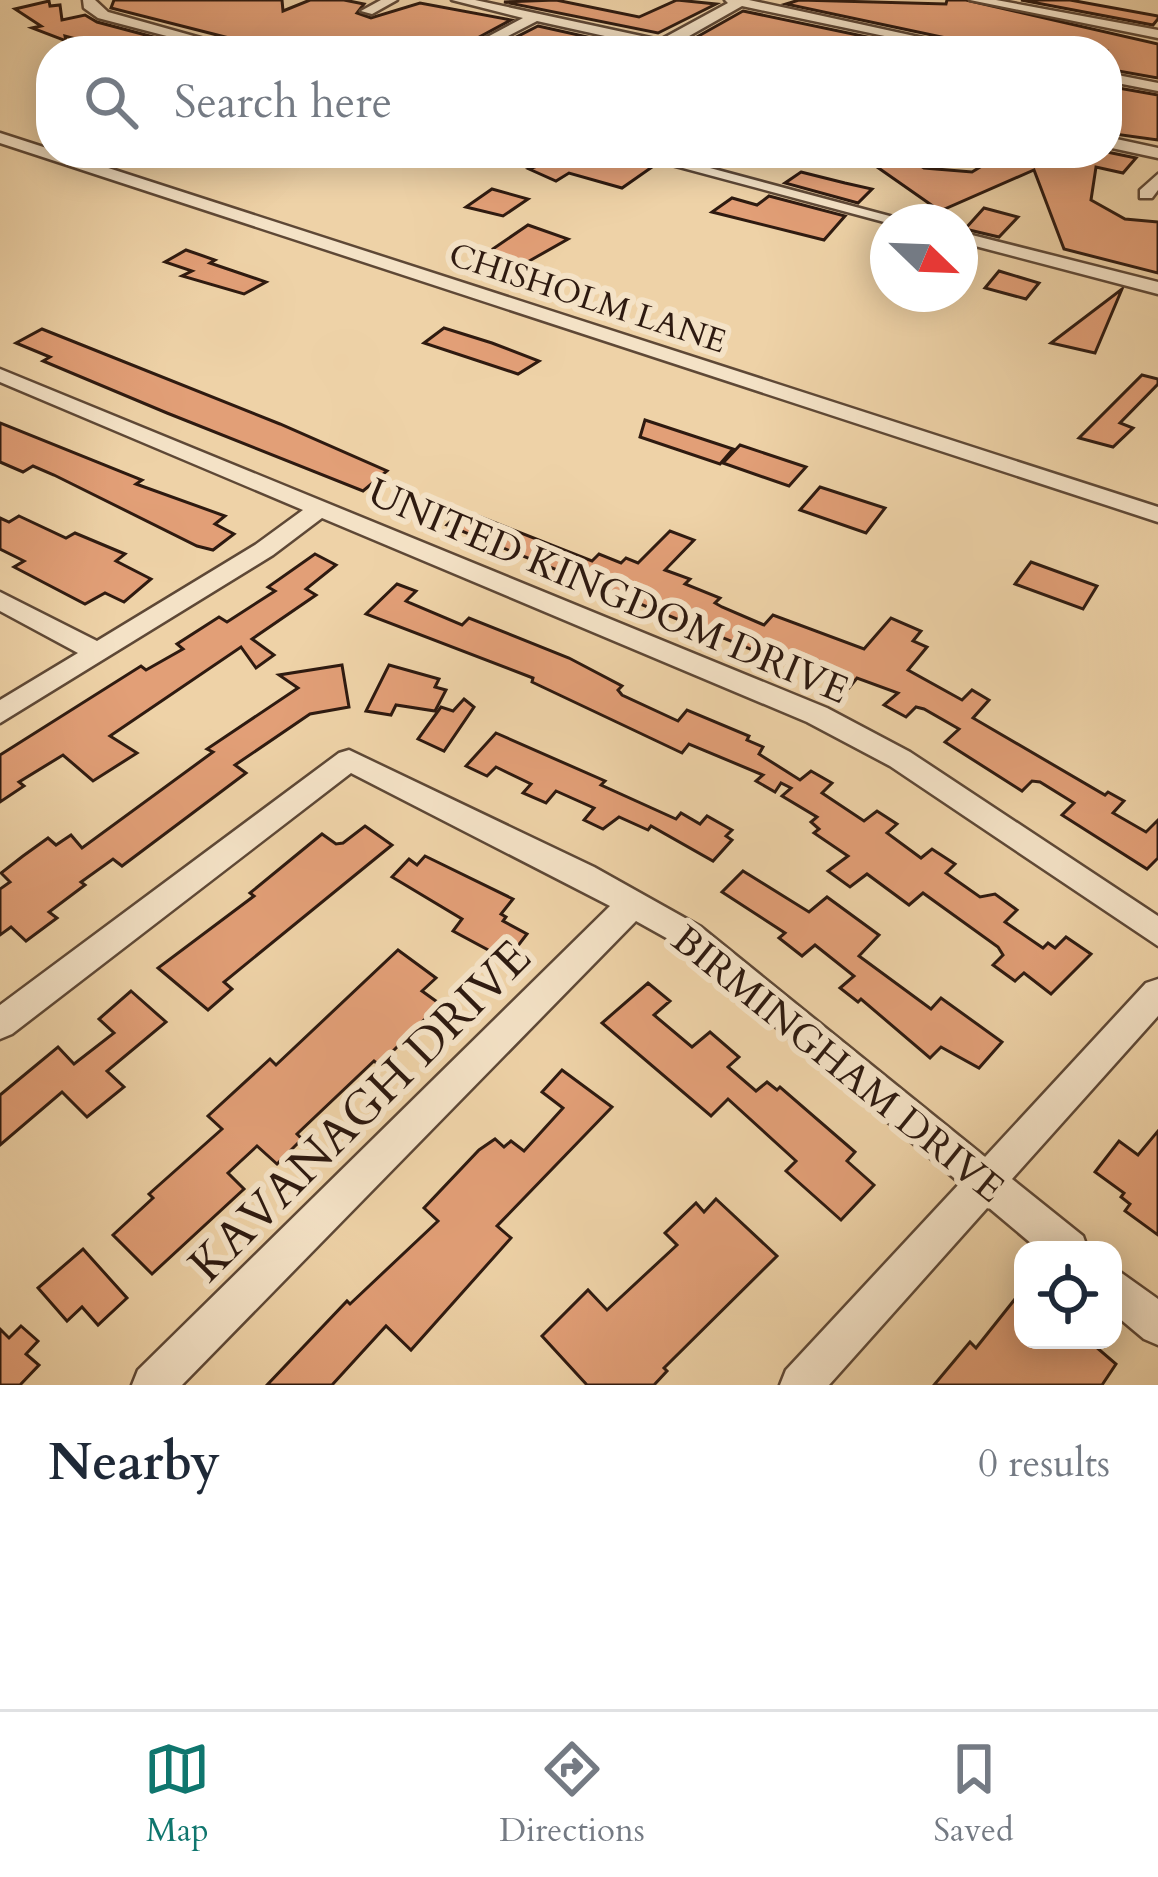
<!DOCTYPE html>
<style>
:root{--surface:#fff;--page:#f6f6f7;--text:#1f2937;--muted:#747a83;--line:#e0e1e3;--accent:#0f766e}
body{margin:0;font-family:Cardo,serif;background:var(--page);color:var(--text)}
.controls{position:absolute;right:36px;bottom:36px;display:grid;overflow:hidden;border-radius:24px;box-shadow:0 6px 30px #0003}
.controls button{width:108px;height:108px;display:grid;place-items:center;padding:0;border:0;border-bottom:3px solid var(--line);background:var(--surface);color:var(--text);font:60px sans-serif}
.compass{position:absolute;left:870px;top:204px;width:108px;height:108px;border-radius:50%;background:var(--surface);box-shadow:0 6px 30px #0003;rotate:113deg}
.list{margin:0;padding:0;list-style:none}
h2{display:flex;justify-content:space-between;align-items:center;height:156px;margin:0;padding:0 48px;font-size:51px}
h2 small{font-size:39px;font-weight:400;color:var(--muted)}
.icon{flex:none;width:66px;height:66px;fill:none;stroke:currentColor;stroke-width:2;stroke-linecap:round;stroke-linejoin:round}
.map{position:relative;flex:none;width:1158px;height:1385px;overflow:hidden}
.search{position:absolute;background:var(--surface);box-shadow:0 6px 30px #0003;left:36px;right:36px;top:36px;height:132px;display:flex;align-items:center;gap:30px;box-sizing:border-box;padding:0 42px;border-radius:48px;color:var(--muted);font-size:45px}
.sheet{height:324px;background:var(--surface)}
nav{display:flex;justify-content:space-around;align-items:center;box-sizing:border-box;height:168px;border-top:3px solid var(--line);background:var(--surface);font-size:33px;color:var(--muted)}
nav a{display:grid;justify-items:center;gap:6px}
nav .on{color:var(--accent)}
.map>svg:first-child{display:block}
.building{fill:#e29f77;stroke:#2e1a10;stroke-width:3}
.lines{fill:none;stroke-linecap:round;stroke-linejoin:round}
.street-casing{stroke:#5e4836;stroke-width:5}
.street{fill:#f4e2c6;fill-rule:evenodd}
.labels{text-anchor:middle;stroke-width:12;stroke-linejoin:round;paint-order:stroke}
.far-street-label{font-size:33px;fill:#2e1a10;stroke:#f4e2c6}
.street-label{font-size:39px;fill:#2e1a10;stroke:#f4e2c6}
.near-street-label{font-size:48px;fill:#2e1a10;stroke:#f4e2c6}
</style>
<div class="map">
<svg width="1158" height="1385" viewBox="0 0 1158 1385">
<rect width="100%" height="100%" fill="#eed2a7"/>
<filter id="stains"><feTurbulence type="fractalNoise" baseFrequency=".00167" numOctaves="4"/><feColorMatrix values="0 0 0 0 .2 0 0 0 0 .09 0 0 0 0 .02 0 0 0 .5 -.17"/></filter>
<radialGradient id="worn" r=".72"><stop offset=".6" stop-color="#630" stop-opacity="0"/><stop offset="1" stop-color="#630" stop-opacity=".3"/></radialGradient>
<!-- building -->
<g class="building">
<polygon points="114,0 282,0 283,11 310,0 344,0 364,4 357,13 371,18 420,3 511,20 457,49 439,45 427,51 402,44 401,51 280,51 111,8"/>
<polygon points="556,0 639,17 677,0 716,4 658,33 504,2"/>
<polygon points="799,0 946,4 947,0 966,0 1158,44 1158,78 1107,69 1107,51 979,45 786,4"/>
<polygon points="1021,0 1070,0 1158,16 1158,19 1153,25"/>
<polygon points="49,1 50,6 60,5 62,20 85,15 97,22 206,51 121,51 65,36 66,41 32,28 41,26 15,9"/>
<polygon points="743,11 934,51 757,51 695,38"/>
<polygon points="538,26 619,44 606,51 561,47 489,51"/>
<polygon points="1107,86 1158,95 1158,140 1107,133"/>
<polygon points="1107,152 1136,158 1123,173 1096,167 1091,200 1125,219 1158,222 1158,273 1064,249 1034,170 940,211 857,153 900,153 924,168 972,172 1000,155 1053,165 1061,156 1080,161 1086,153"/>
<polygon points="524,153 623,153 655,165 622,188 569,173 556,181 529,169 543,164"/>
<polygon points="801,172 845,183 872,189 858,203 785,183"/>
<polygon points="492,189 528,199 503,216 466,207"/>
<polygon points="769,196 845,216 824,240 712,212 732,198 757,205"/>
<polygon points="984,208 1018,217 999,237 965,229"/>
<polygon points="528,225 568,239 524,264 487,253"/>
<polygon points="186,250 215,260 210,263 266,282 244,294 182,276 192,271 165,262"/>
<polygon points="999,271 1039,283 1026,299 985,288"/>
<polygon points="1122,289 1095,353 1051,343"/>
<polygon points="444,328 492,343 539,361 518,374 424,343"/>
<polygon points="42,329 280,424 387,471 363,491 167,413 43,361 50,357 16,343"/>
<polygon points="1142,375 1158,379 1158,384 1120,423 1133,428 1113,447 1079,438"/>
<polygon points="645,420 733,449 720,464 640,437"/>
<polygon points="0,423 142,480 136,484 225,516 215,524 234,534 213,550 197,546 54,475 33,466 23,472 0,462"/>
<polygon points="740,445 806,467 789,486 723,463"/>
<polygon points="820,487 885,508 866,533 800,510"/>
<polygon points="463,510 592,561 599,554 621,563 626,558 638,563 670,531 694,540 665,570 690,579 685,584 720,598 715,603 722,607 764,625 773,615 864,649 891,618 921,631 913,641 927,647 908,670 962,700 972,690 989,700 973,718 1105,795 1108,792 1124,801 1113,813 1146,832 1158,820 1158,858 1147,869 1062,815 1074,803 1040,782 1032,781 1022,791 945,742 959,729 924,709 916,707 906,717 884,705 898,693 857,678 849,688 828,679 831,675 795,662 792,666 447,525"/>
<polygon points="19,516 66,538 75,533 125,554 116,561 151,579 124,602 105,593 85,604 14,567 24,561 0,549 0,518 9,522"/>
<polygon points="315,554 336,565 306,589 316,595 252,639 274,655 256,668 241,647 110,736 137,753 93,781 63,755 19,782 24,786 0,802 0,755 141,666 146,670 183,649 177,644 219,617 227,622 275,591 268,587"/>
<polygon points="1031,562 1097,586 1083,609 1015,584"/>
<polygon points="397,584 416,591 406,601 410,603 462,625 469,618 569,658 622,686 618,690 622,695 678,721 687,710 749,736 747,740 763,747 759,754 800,780 811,771 832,783 822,793 864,821 877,811 897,824 887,833 921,858 932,849 955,864 946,873 980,897 995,894 1017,910 1005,922 1043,948 1048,943 1055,948 1066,937 1091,954 1051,994 1024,973 1015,981 993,965 1003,955 998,947 923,893 909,905 867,874 850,887 828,871 848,856 814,833 819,829 811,822 817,817 782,796 791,788 781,783 775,792 756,781 763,775 689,744 682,753 532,682 533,678 366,614"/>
<polygon points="342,665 349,707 310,714 235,765 246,773 122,866 113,859 81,882 85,885 49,912 57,918 26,941 11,927 0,935 0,889 10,882 1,873 23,856 48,838 56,845 71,835 82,848 213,752 207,749 298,688 279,675"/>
<polygon points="389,665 439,679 435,687 446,690 435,711 396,705 391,715 366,711"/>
<polygon points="464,699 474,707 444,751 418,739 441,707 453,711"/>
<polygon points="496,733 605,781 601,785 676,819 681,813 700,824 707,816 732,830 726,836 732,840 713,861 651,826 648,830 619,817 603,829 584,820 594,808 556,791 546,803 523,793 531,784 496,767 487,776 466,766"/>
<polygon points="365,826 392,845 224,982 232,989 208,1010 158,968 254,896 250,893 322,834 336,844 343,843"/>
<polygon points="425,856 513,899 501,914 506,917 503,921 527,934 507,960 453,931 462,919 392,877 409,859 417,865"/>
<polygon points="743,871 809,912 827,897 879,935 859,956 931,1009 941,998 1002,1042 979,1068 941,1047 930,1058 861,999 858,1002 840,988 854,976 815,945 802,956 779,938 785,933 722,892"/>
<polygon points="398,950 436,978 422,991 440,1004 379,1065 374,1061 297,1134 302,1139 277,1164 257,1146 228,1173 244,1189 152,1274 113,1235 153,1198 149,1194 222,1129 208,1116 270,1059 276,1065"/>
<polygon points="648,983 670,1001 654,1015 692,1047 710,1032 739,1057 728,1067 756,1091 767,1082 777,1090 780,1087 855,1152 847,1161 874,1185 841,1220 786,1171 796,1161 728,1099 711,1116 602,1023"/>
<polygon points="131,991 166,1022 107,1071 124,1087 87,1117 62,1092 0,1145 0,1095 58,1047 74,1064 114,1033 99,1019"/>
<polygon points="562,1070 612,1107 497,1226 511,1238 411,1350 386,1326 332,1385 267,1385 347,1301 350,1304 438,1221 424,1208 479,1150 495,1139 504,1147 511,1141 524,1151 563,1108 542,1092"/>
<polygon points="1158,1131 1158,1235 1125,1211 1130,1204 1121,1197 1124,1193 1095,1172 1119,1141 1138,1155"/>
<polygon points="716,1199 777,1256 664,1368 667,1371 654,1385 587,1385 542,1336 588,1290 607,1310 677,1245 665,1233 696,1203 704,1212"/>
<polygon points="83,1249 127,1298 98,1325 82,1307 67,1321 38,1288"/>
<polygon points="1023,1289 1023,1340 1088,1340 1116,1364 1102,1385 934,1385 970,1342 976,1348"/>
<polygon points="21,1326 38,1341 26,1354 39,1365 20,1385 0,1385 0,1329 9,1338"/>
</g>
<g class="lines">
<defs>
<g id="street">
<polygon points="83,0 95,0 108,12 247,51 224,51 98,18 84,8"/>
<polygon points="381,0 397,0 372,14 361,11"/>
<polygon points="452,0 475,0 660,40 728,3 725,0 749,0 983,51 956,51 742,6 675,44 697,51 650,51 650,46 537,21 479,51 461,51 523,18"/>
<polygon points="970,0 996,0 1158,30 1158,38"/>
<polygon points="1107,73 1158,83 1158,91 1107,81"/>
<polygon points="0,133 1158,507 1158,522 0,143"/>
<polygon points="1107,137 1158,148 1158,158 1107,147"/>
<polygon points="627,153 654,153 912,222 888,223"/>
<polygon points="1158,174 1158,190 1152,198 1140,198 1140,190"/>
<polygon points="960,232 1158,282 1158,294 960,242"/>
<polygon points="0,369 827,708 910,752 1158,916 1158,946 890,766 807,722 322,518 273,555 0,723 0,700 78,653 0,611 0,592 97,641 255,545 303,510 0,382"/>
<polygon points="349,750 594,867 701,927 985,1157 1146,983 1158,979 1158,1016 1012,1179 1083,1236 1088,1250 1039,1250 988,1207 829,1385 780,1385 786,1370 960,1183 679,945 636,921 182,1385 132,1385 138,1370 610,906 351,773 12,1034 0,1039 0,1005 339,753"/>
<polygon points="1113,1267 1158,1299 1158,1345 1144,1339 1113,1313"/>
</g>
</defs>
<!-- street casing -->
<use href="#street" class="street-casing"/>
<!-- street -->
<use href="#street" class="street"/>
</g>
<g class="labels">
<!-- far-street labels -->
<g class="far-street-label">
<text transform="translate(588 297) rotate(18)" y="12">CHISHOLM LANE</text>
</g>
<!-- street labels -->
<g class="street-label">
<text transform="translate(609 590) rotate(23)" y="14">UNITED KINGDOM DRIVE</text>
<text transform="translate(839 1063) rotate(39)" y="14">BIRMINGHAM DRIVE</text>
</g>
<!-- near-street labels -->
<g class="near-street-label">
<text transform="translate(359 1110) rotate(-45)" y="17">KAVANAGH DRIVE</text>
</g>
</g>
<rect width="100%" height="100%" filter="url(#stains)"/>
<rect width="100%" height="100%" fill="url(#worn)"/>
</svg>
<div class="controls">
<button><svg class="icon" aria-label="locate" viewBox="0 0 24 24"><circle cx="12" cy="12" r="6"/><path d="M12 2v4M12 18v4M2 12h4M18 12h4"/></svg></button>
</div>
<svg class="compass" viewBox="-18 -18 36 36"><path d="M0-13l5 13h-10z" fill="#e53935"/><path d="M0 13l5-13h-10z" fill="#747a83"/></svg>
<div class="search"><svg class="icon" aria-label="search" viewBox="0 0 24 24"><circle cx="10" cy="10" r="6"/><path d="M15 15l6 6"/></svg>Search here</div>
</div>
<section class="sheet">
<h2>Nearby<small>0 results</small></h2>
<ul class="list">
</ul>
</section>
<nav>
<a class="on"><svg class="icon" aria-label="map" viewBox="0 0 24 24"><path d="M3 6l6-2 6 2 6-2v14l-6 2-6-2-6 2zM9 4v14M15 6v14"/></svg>Map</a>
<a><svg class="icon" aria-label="directions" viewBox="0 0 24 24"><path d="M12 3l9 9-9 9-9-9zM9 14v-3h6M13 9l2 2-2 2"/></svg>Directions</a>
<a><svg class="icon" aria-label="saved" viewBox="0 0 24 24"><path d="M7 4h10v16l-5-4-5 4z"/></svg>Saved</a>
</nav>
